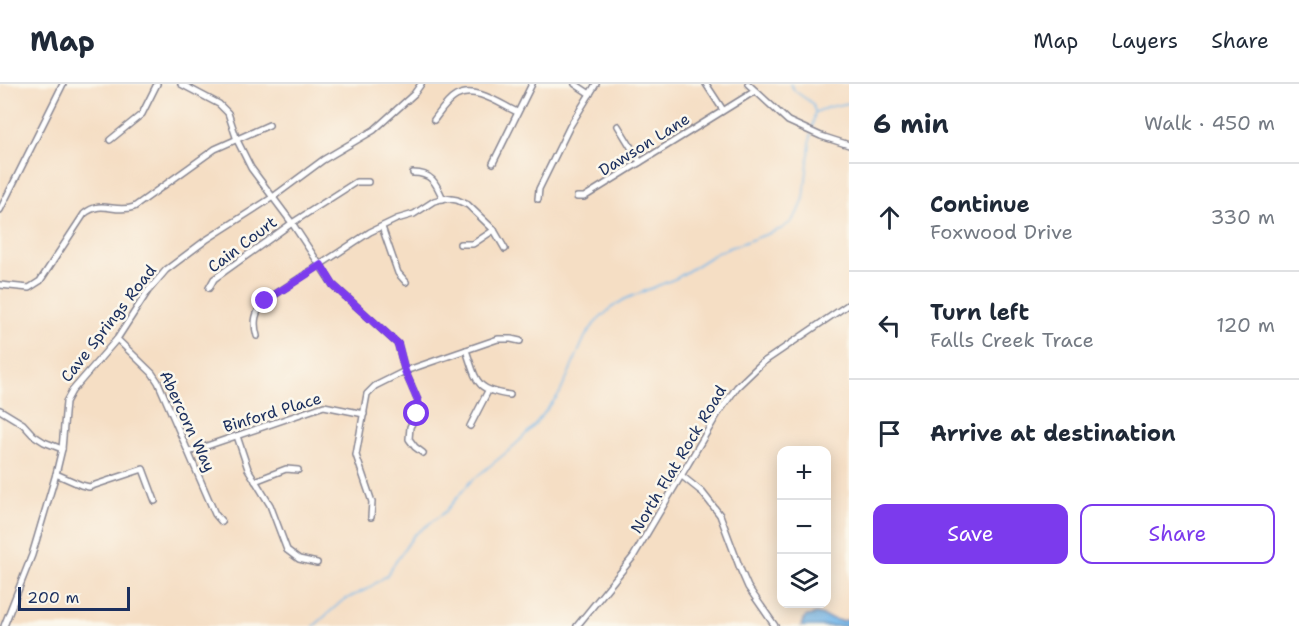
<!DOCTYPE html>
<meta charset="utf-8">
<style>
:root{--surface:#fff;--page:#f2f2f3;--text:#1f2937;--muted:#747a83;--line:#e0e1e3;--accent:#7c3aed}
body{margin:0;font-family:"Shantell Sans",sans-serif;background:var(--page);color:var(--text)}
.controls{position:absolute;right:18px;bottom:18px;display:grid;overflow:hidden;border-radius:12px;box-shadow:0 3px 15px #0003}
.controls button{width:54px;height:54px;display:grid;place-items:center;padding:0;border:0;border-bottom:2px solid var(--line);background:var(--surface);color:var(--text);font:30px sans-serif}
.scale{position:absolute;left:18px;bottom:15px;width:112px;box-sizing:border-box;padding-left:6px;border:3px solid #1b2f5e;border-top:0;font-size:16px;line-height:21px;white-space:nowrap;color:#1b2f5e;-webkit-text-stroke:4px #fbf7ec;paint-order:stroke}
.stop{position:absolute;width:18px;height:18px;margin:-14px;border:4px solid #7c3aed;border-radius:50%;background:#fff}
.stop.end{background:#7c3aed;border-color:#fff;box-shadow:0 2px 6px #0008}
.list{margin:0;padding:0;list-style:none}
h2{display:flex;justify-content:space-between;align-items:center;height:78px;margin:0;padding:0 24px;font-size:26px}
h2 small{font-size:20px;font-weight:400;color:var(--muted)}
.list li{display:grid;grid-template-columns:39px 1fr auto;gap:18px;align-items:center;box-sizing:border-box;height:108px;padding:0 24px;border-top:2px solid var(--line)}
.list b{display:block;font-size:22px;white-space:nowrap}
.list p{margin:0;font-size:20px;white-space:nowrap;color:var(--muted)}
.list em{font-size:20px;font-style:normal;color:var(--muted)}
.actions{display:flex;gap:12px;padding:18px 24px}
.actions a{flex:1;padding:14px 0;border:2px solid var(--accent);border-radius:12px;text-align:center;font-size:21px;color:var(--accent)}
.actions .main{background:var(--accent);color:#fff}
.icon{flex:none;width:33px;height:33px;fill:none;stroke:currentColor;stroke-width:2;stroke-linecap:round;stroke-linejoin:round}
.map{position:relative;flex:none;width:849px;height:542px;overflow:hidden}
header{display:flex;align-items:center;gap:36px;box-sizing:border-box;height:84px;padding:0 30px;background:var(--surface);border-bottom:2px solid var(--line)}
header strong{font-size:28px}
nav{display:flex;gap:33px;margin-inline-start:auto;font-size:21px}
main{display:flex}
aside{flex:1;background:var(--surface)}
.map>svg:first-child{display:block}
.water{fill:#75b7ea;stroke:#4873a4;stroke-width:1.5}
.lines{fill:none;stroke-linecap:round;stroke-linejoin:round}
.stream{stroke:#75b7ea;stroke-width:1.5}
.minor-casing{stroke:#888691;stroke-width:8}
.minor{stroke:#fff;stroke-width:5}
.route{stroke:#7c3aed;stroke-width:8}
.labels{text-anchor:middle;stroke-width:5;stroke-linejoin:round;paint-order:stroke}
.street-label{font-size:16px;fill:#1b2f5e;stroke:#fbf7ec}
</style>
<header>
<strong>Map</strong>
<nav><a>Map</a><a>Layers</a><a>Share</a></nav>
</header>
<main>
<div class="map">
<svg width="849" height="542" viewBox="0 0 849 542">
<rect width="100%" height="100%" fill="#fbf7ec"/>
<filter id="ink" filterUnits="userSpaceOnUse"><feTurbulence type="fractalNoise" baseFrequency=".0167" numOctaves="2"/><feDisplacementMap in="SourceGraphic" scale="12" xChannelSelector="R" yChannelSelector="G"/><feConvolveMatrix kernelMatrix="1 2 1 2 8 2 1 2 1" color-interpolation-filters="sRGB"/></filter>
<filter id="wash" filterUnits="userSpaceOnUse"><feTurbulence type="fractalNoise" baseFrequency=".008" numOctaves="4" result="noise"/><feDisplacementMap in="SourceGraphic" scale="24" xChannelSelector="R" yChannelSelector="G"/><feGaussianBlur stdDeviation="1.35" result="paint"/><feColorMatrix in="noise" values="0 0 0 0 0 0 0 0 0 0 0 0 0 0 0 0 0 1.4 0 .05"/><feComposite in="paint" operator="in"/></filter>
<g filter="url(#wash)">
<rect width="100%" height="100%" fill="#f5dec4"/>
<!-- water -->
<polygon class="water" points="816,530 840,537 849,536 849,542 801,542 805,533"/>
<g class="lines">
<!-- stream -->
<g class="stream">
<polyline points="790,0 795,7 813,20 815,28 812,45"/>
<polyline points="816,28 829,23 849,19"/>
<polyline points="314,542 342,517 367,505 386,492 414,451 445,428 470,398 512,364 532,344 560,309 585,253 595,239 611,224 625,215 677,194 718,168 781,145 791,138 800,125 804,114 811,50"/>
</g>
</g>
</g>
<g filter="url(#ink)">
<g class="lines">
<defs>
<g id="minor">
<polyline points="181,0 219,20 228,29 237,56 251,84 292,139 333,201 398,260 405,287 418,317 417,330 410,343 409,355 415,363 423,369"/>
<polyline points="575,0 590,10"/>
<polyline points="706,0 723,26"/>
<polyline points="748,0 788,37 821,52 849,61"/>
<path d="M434,36C440,28 447,17 456,12C475,1 500,20 517,28"/>
<polyline points="618,42 640,78"/>
<polyline points="110,56 142,30 157,0"/>
<polyline points="493,79 532,0"/>
<path d="M413,89C432,89 436,99 443,115"/>
<polyline points="577,113 584,113 755,7"/>
<polyline points="538,115 539,105 570,42 596,0"/>
<polyline points="0,126 63,0"/>
<polyline points="382,143 398,189 406,198"/>
<polyline points="460,160 473,160 494,146"/>
<path d="M0,201L29,204L40,197L84,130C102,115 114,130 134,123L215,65L269,41"/>
<polyline points="209,204 214,195 292,139 356,98 368,98"/>
<path d="M257,252C253,238 255,228 265,217L370,148L397,135L414,130L434,117L445,114L457,116L468,121L494,146L505,165"/>
<polyline points="117,255 152,289 158,298 215,430 222,438"/>
<path d="M466,266C477,298 475,306 510,311"/>
<polyline points="0,326 23,340 33,351 44,358 62,365"/>
<polyline points="470,342 488,307"/>
<polyline points="237,352 248,385 270,421 287,466 299,475 317,479"/>
<polyline points="189,368 324,322 364,330"/>
<polyline points="56,390 81,401 89,403 143,385 155,417"/>
<polyline points="682,392 702,408 720,431 741,487 748,503 775,542"/>
<polyline points="255,397 286,385 298,386"/>
<polyline points="371,433 372,418 356,371 367,310 375,302 405,287 498,255 511,255 520,257"/>
<polyline points="4,542 32,471 56,390 62,365 66,318 72,307 117,255 148,207 166,186 206,156 273,113 323,76 374,46 414,10 421,0"/>
<polyline points="577,542 633,473 717,331 737,303 762,279 849,220"/>
</g>
</defs>
<!-- minor casing -->
<use href="#minor" class="minor-casing"/>
<!-- minor -->
<use href="#minor" class="minor"/>
</g>
</g>
<g class="lines" filter="url(#ink)">
<!-- route -->
<polyline class="route" points="265,217 321,181 333,201 398,260 405,287 418,317 417,330"/>
</g>
<g class="labels">
<!-- street labels -->
<g class="street-label">
<text transform="translate(644 60) rotate(-32)" y="6">Dawson Lane</text>
<text transform="translate(242 160) rotate(-37)" y="6">Cain Court</text>
<text transform="translate(108 239) rotate(-52)" y="6">Cave Springs Road</text>
<text transform="translate(272 328) rotate(-17)" y="6">Binford Place</text>
<text transform="translate(188 337) rotate(65)" y="6">Abercorn Way</text>
<text transform="translate(678 375) rotate(-59)" y="6">North Flat Rock Road</text>
</g>
</g>
</svg>
<div class="controls">
<button>+</button>
<button>−</button>
<button><svg class="icon" aria-label="layers" viewBox="0 0 24 24"><path d="M12 4l9 5-9 5-9-5zM3 14l9 5 9-5"/></svg></button>
</div>
<div class="scale">200 m</div>
<div class="stop" style="left:417px;top:330px"></div>
<div class="stop end" style="left:265px;top:217px"></div>
</div>
<aside>
<h2>6 min<small>Walk · 450 m</small></h2>
<ul class="list">
<li><svg class="icon" aria-label="ahead" viewBox="0 0 24 24"><path d="M12 20V5M6 11l6-6 6 6"/></svg><div><b>Continue</b><p>Foxwood Drive</p></div><em>330 m</em></li>
<li><svg class="icon" aria-label="left" viewBox="0 0 24 24"><path d="M17 20v-9H6M10 6l-5 5 5 5"/></svg><div><b>Turn left</b><p>Falls Creek Trace</p></div><em>120 m</em></li>
<li><svg class="icon" aria-label="arrive" viewBox="0 0 24 24"><path d="M6 21V4h12l-3 4 3 4H6"/></svg><div><b>Arrive at destination</b></div></li>
</ul>
<div class="actions"><a class="main">Save</a><a>Share</a></div>
</aside>
</main>
